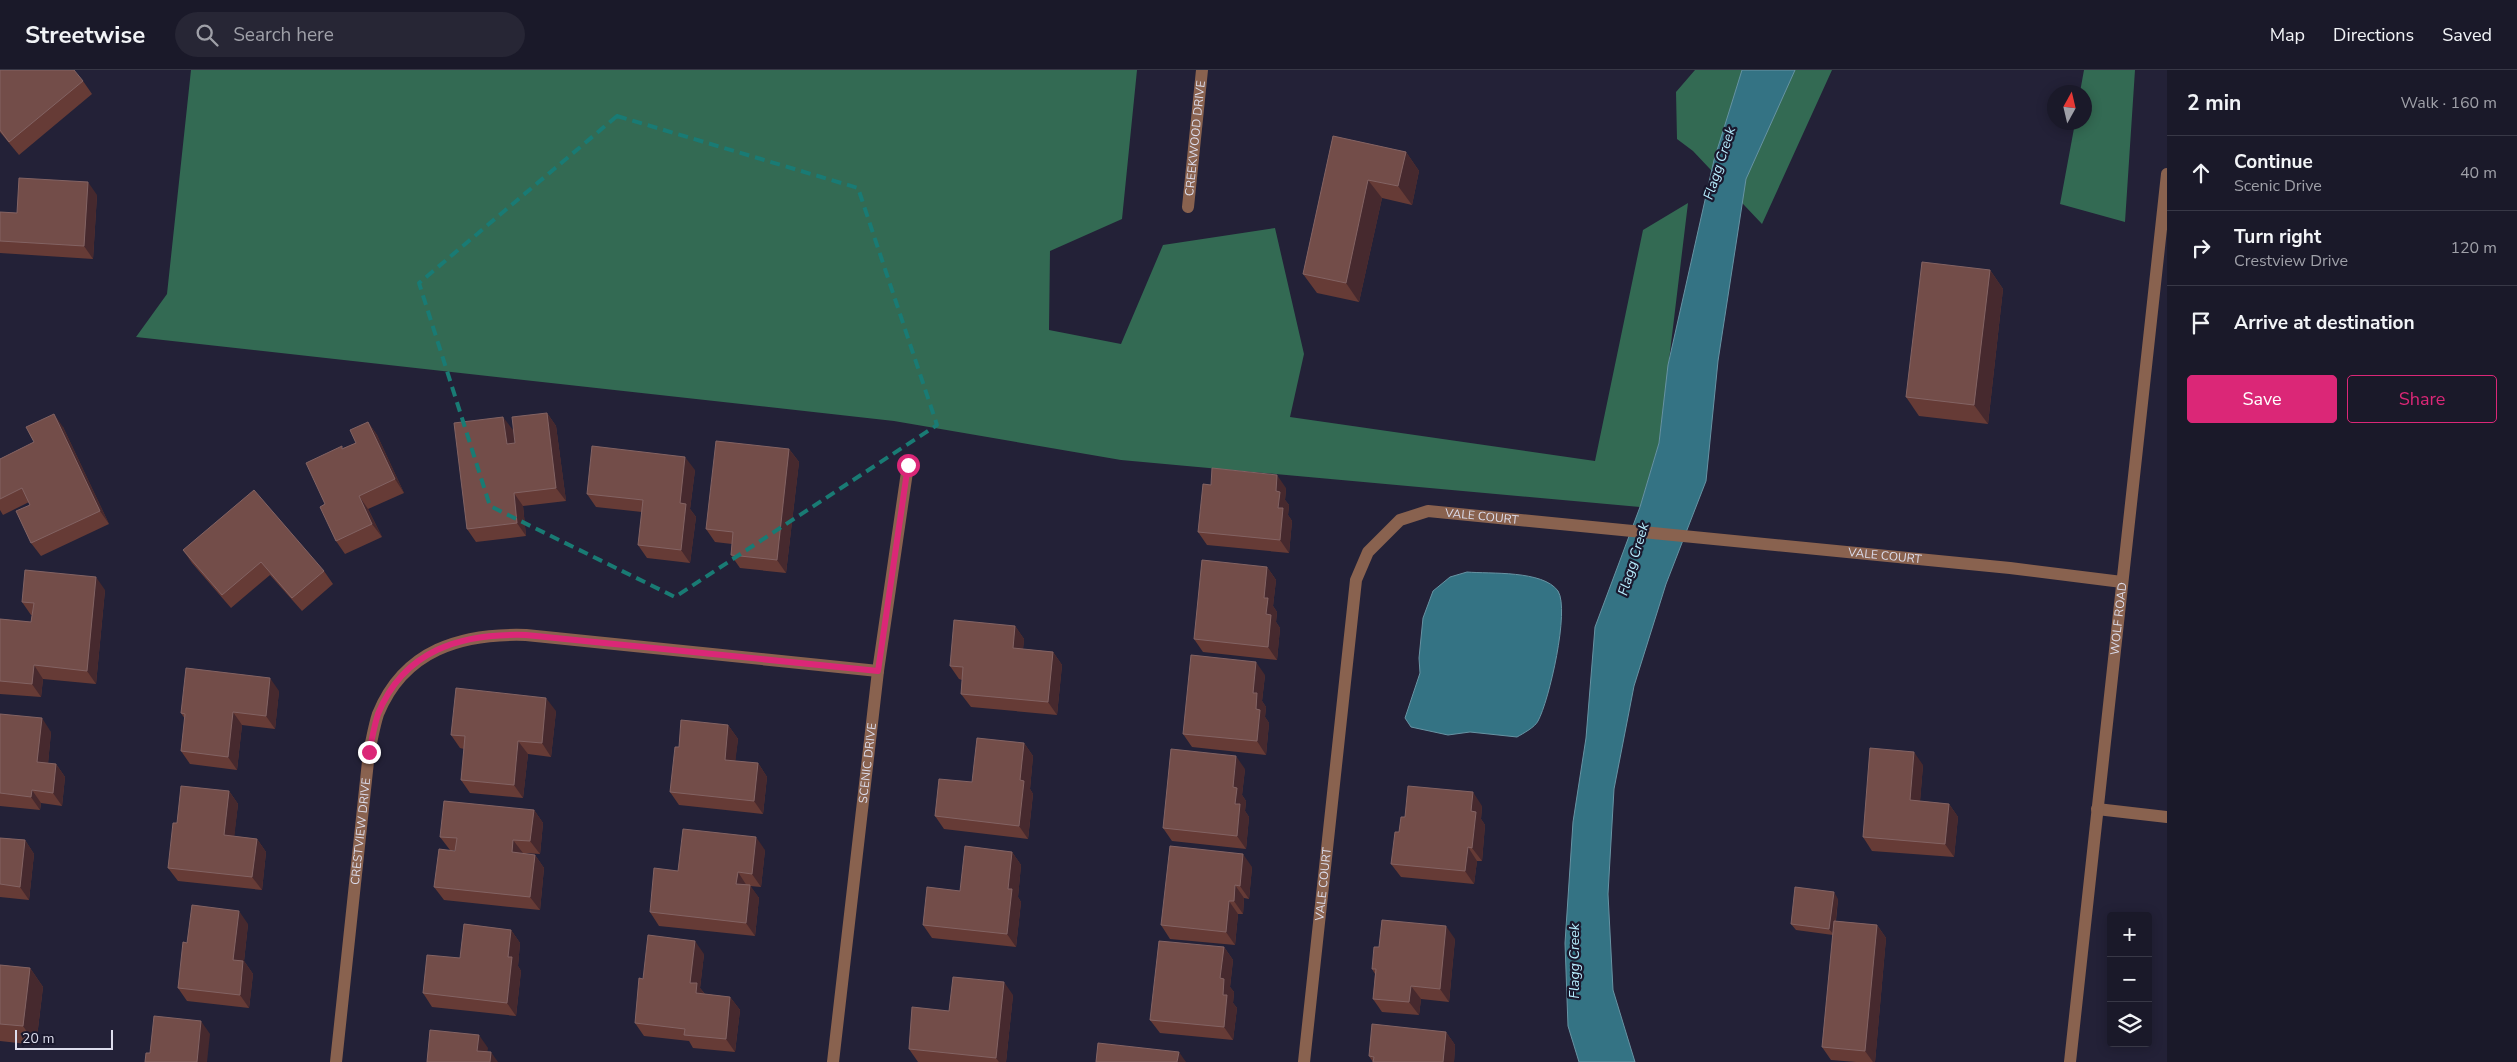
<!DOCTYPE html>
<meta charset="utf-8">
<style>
:root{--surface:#1a1929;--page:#272635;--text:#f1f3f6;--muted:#9fa0a8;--line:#383846;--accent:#db2777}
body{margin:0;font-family:"Nunito Sans",sans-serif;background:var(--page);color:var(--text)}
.controls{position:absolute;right:15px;bottom:15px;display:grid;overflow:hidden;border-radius:5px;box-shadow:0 2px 12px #0003}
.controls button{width:45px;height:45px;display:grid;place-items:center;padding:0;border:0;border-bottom:1px solid var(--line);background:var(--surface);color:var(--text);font:25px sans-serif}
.compass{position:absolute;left:2047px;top:15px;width:45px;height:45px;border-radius:50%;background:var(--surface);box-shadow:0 2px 12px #0003;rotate:8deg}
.scale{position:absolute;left:15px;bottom:12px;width:98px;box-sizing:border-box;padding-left:5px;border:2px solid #ddddec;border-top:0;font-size:14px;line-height:18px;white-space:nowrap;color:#ddddec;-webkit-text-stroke:4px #1a182d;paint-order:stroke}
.stop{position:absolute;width:15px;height:15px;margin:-11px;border:4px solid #db2777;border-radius:50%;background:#fff}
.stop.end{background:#db2777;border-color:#fff;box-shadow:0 1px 5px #0008}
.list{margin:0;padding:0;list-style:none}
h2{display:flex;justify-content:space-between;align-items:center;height:65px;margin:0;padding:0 20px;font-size:21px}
h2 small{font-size:16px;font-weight:400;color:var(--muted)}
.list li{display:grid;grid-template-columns:32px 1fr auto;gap:15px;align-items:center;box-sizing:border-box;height:75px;padding:0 20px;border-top:1px solid var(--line)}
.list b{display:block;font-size:19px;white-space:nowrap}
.list p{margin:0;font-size:16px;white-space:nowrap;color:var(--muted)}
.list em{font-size:16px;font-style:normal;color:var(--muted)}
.actions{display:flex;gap:10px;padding:15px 20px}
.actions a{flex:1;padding:11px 0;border:1px solid var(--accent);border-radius:5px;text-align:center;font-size:18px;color:var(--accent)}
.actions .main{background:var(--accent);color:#fff}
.icon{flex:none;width:28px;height:28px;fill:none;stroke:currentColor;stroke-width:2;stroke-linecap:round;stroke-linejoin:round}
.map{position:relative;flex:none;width:2167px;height:992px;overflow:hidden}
header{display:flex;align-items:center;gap:30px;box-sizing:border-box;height:70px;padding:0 25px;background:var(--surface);border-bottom:1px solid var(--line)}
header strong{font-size:24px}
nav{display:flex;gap:28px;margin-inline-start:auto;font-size:18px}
.search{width:350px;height:45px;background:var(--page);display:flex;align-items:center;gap:12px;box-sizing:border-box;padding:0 18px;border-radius:28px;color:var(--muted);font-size:19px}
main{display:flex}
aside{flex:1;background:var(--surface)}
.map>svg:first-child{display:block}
.forest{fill:#336a53}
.water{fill:#347384;stroke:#6793a3}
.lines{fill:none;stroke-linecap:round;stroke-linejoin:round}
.minor{stroke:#89624f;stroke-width:12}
.wall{fill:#663b36}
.shaded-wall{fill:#46292e}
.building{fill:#734d49;stroke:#836363}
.route{stroke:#db2777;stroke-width:6}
.marked{fill:none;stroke:#197b74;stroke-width:4;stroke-dasharray:10 6;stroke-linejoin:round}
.labels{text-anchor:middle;stroke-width:4.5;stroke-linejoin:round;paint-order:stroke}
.street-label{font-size:12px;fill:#ddddec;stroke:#1a182d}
.water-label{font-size:14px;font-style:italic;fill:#b7edfe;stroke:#1a182d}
</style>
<header>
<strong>Streetwise</strong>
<div class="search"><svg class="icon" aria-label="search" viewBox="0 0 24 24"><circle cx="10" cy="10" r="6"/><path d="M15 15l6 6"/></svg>Search here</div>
<nav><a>Map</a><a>Directions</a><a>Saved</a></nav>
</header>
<main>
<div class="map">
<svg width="2167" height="992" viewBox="0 0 2167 992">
<rect width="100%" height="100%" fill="#232137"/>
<!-- forest -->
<g class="forest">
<polygon points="191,0 1137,0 1122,149 1050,181 1049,260 1121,274 1163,175 1275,158 1304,284 1290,347 1595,391 1643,160 1688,133 1659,373 1640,437 1121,390 894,351 136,267 167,224"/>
<polygon points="1695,0 1832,0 1762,154 1693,81 1677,69 1676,22"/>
<polygon points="2084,0 2135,0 2125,152 2060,134 2075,53 2084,52 2084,22 2080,22"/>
</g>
<!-- water -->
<g class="water">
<polygon points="1742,0 1795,0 1746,109 1718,291 1706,411 1666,514 1634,616 1614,719 1608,824 1613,920 1635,992 1579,992 1568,956 1565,873 1573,752 1586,668 1595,557 1640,437 1659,373 1668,295 1714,90"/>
<path d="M1467,502C1490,504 1543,500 1558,521C1570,540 1549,631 1538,651C1535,657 1524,663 1517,667L1470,662L1448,665L1411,657L1405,648L1420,603L1419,588L1423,548L1433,521L1450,507Z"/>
</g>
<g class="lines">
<!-- minor -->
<g class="minor">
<path id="s1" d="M1188,137L1202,0"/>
<polyline points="2097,739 2167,747"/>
<path id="s2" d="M336,992L369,682C372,670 374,656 378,644C404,580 461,563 526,565L878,601"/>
<path id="s3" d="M833,992L878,601L908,395"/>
<path id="s4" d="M1304,992L1356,510L1368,482L1400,450L1428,441L2010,498L2122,512"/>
<path id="s5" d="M2070,992L2167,104"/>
</g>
</g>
<!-- wall -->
<g class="wall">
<polygon points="0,0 83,11 92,24 19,85 0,62"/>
<polygon points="1333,66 1406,82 1419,101 1412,135 1382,128 1359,232 1317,223 1303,204"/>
<polygon points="97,125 93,189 0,183 0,142 17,143"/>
<polygon points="1990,200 2003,219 1988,354 1919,346 1906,327"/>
<polygon points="547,343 556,356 566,431 523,436 526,466 476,472 467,459 513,360 514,374 515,373"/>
<polygon points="368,352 377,365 404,423 368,439 382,467 345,484 336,471 325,434 343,378 356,373"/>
<polygon points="63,357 109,454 41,486 31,473 30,435 29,432 3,445 0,440 0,389 34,372"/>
<polygon points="789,379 799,392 786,503 740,498 731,485 732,474 715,472 706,459"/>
<polygon points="695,400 690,439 696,447 690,493 647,488 638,475 642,442 596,437 587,424"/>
<polygon points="1286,418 1285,430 1289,435 1288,445 1292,451 1289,483 1207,475 1198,462"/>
<polygon points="183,480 324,501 333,514 302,541 270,505 231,538 192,493"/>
<polygon points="1267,497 1276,510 1273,536 1277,542 1276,552 1280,558 1277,590 1203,582 1194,569"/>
<polygon points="105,520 96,614 43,609 41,627 0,624 0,549 31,552 32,545 31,545 22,532"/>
<polygon points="1015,556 1024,569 1023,579 1053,582 1062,595 1057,645 971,637 961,624 962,610 959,609 950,596"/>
<polygon points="1265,605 1262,631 1266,637 1265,647 1269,653 1266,685 1192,677 1183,664"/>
<polygon points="279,621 275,659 242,655 237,700 190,694 181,681 185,649 181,643"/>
<polygon points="556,641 551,687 528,684 523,728 470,723 461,710 464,679 460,678 451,665"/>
<polygon points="0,644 51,662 48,693 56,694 65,707 62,736 41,733 40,740 0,736"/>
<polygon points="728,655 738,669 735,691 758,693 767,707 763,744 679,735 670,722 679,677"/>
<polygon points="1024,673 1033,686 1030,719 1033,724 1028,769 944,759 935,746 972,712"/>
<polygon points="1923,695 1920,731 1949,734 1958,747 1954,787 1872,781 1863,767"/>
<polygon points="1245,699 1242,725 1246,731 1245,741 1249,747 1246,779 1172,771 1163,758"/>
<polygon points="229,721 238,734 234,766 257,769 266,782 262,820 178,811 168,798 177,753"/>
<polygon points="1482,736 1481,749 1485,755 1482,791 1477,791 1474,814 1401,807 1391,794 1399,762 1405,747"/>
<polygon points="534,740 543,753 540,784 523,783 535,785 544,798 540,840 444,830 434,817 456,780 450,780 440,767"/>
<polygon points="0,768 25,770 34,784 29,830 0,827"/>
<polygon points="765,780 761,817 750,816 759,828 755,866 659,856 650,842 678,801"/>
<polygon points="1012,782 1021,795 1018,827 1021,832 1016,877 932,868 923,855 960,821"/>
<polygon points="1252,797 1249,829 1244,828 1243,844 1238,844 1235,875 1170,869 1161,855"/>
<polygon points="1838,829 1836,851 1877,855 1886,868 1875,992 1856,992 1831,990 1822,977 1833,865 1796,860 1791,854"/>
<polygon points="248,854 244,891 253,904 249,938 187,931 178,918 187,873"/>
<polygon points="511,860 520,873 518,896 521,901 516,946 432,937 423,923 460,888"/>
<polygon points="1455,869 1449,932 1421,929 1419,945 1382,942 1373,929 1375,904 1372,899 1379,877"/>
<polygon points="1224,877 1233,890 1230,917 1234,922 1233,933 1237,938 1233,970 1160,963 1150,950"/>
<polygon points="704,884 700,918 705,924 730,927 740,940 735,982 693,978 689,971 644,966 635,953 643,909"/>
<polygon points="0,895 30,898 43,917 36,975 0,971"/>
<polygon points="1013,925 1006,992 918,992 909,979 949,941"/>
<polygon points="1446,962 1455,975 1454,992 1373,992 1369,986"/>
</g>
<!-- shaded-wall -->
<g class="shaded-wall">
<polygon points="1406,82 1419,101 1412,135 1398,116"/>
<polygon points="1368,110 1382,128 1359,232 1346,213"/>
<polygon points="88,112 97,125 93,189 84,176"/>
<polygon points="1990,200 2003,219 1988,354 1974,335"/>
<polygon points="547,343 556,356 566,431 556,418"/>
<polygon points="54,344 63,357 109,454 100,441"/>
<polygon points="503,347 513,360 516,388 507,374"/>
<polygon points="368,352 377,365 404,423 395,409"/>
<polygon points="789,379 799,392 786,503 777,490"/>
<polygon points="685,387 695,400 690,439 696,447 690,493 681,480 680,433"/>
<polygon points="1277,405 1286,418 1285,430 1289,435 1288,445 1292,451 1289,483 1280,470 1278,438 1276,421"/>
<polygon points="514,423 523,436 526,466 517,453"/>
<polygon points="359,426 368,439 382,467 372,454"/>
<polygon points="1267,497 1276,510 1273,536 1277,542 1276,552 1280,558 1277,590 1268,577 1266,544 1264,528"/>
<polygon points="96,507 105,520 96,614 87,601"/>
<polygon points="1015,556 1024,569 1022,591 1013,578"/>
<polygon points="1053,582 1062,595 1057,645 1048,632"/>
<polygon points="1256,592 1265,605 1262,631 1266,637 1265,647 1269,653 1266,685 1257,671 1256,639 1253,623"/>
<polygon points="34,595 43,609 41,627 32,614"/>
<polygon points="270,608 279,621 275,659 266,646"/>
<polygon points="546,628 556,641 551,687 542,673"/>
<polygon points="233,642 242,655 237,700 228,687"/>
<polygon points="42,648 51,662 47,705 37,692"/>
<polygon points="728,655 738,669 734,703 725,690"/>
<polygon points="518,671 528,684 523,728 514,715"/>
<polygon points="1024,673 1033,686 1030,719 1033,724 1028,769 1019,756 1020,710"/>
<polygon points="1914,682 1923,695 1919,744 1910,730"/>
<polygon points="1236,686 1245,699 1242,725 1246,731 1245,741 1249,747 1246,779 1237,766 1235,734 1233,717"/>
<polygon points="758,693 767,707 763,744 754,731"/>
<polygon points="56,694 65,707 62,736 53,723"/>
<polygon points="32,720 41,733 40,740 31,727"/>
<polygon points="229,721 238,734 233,778 224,765"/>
<polygon points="1473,722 1482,736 1481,749 1485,755 1482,791 1472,778 1471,741"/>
<polygon points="1949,734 1958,747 1954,787 1945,774"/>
<polygon points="534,740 543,753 540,784 530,771"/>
<polygon points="756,767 765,780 761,817 752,804"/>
<polygon points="257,769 266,782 262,820 252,807"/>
<polygon points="25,770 34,784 29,830 20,817"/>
<polygon points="513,770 523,783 521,795 512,782"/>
<polygon points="1468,777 1477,791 1474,814 1465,801"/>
<polygon points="1012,782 1021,795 1018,827 1021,832 1016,877 1007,864 1008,819"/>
<polygon points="1243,784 1252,797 1249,829 1240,816"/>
<polygon points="535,785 544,798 540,840 530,827"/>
<polygon points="738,802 747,816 736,814"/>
<polygon points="750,815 759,828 755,866 746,853"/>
<polygon points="1235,815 1244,828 1243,844 1234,831"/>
<polygon points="1834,822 1838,829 1834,865 1829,859"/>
<polygon points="1229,831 1238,844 1235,875 1226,862"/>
<polygon points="239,841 248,854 244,891 253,904 249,938 240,925 233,890"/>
<polygon points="1877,855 1886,868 1875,992 1873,992 1865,981"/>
<polygon points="1446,856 1455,869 1449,932 1440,919"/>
<polygon points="511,860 520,873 518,896 521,901 516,946 507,933 508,887"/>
<polygon points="695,871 704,884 700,918 706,926 696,923 690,913"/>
<polygon points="1224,877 1233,890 1230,917 1234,922 1233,933 1237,938 1233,970 1224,957 1223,925 1220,908"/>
<polygon points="30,898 43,917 36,975 23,956"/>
<polygon points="1004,912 1013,925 1006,992 999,992 996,988"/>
<polygon points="1411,916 1421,929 1419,945 1409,932"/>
<polygon points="730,927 740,940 735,982 726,969"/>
<polygon points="201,951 210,964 207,992 197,992"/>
<polygon points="1446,962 1455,975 1454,992 1443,992"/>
<polygon points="479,965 488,978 486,992 477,981"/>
<polygon points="491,982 498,992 490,992"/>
<polygon points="1179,982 1186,992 1177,992"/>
</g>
<!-- building -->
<g class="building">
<polygon points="0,0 74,0 83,11 9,72 0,60"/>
<polygon points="1333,66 1406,82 1398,116 1368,110 1346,213 1303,204"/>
<polygon points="19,108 88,112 84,176 0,171 0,142 17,143"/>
<polygon points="1922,192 1990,200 1974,335 1906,327"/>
<polygon points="547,343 556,418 514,423 517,453 467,459 454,353 503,347 507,374 515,373 512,347"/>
<polygon points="54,344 100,441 31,473 16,441 30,435 22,418 0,429 0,389 34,372 26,357"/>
<polygon points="368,352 395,409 359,426 372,454 336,471 320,437 325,434 306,393 342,376 342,379 356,373 350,360"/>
<polygon points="716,371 789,379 777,490 731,485 733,462 706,459"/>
<polygon points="592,376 685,387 680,433 686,434 681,480 638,475 643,430 587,424"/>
<polygon points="1212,398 1277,405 1276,421 1280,422 1278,438 1283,438 1280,470 1198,462 1203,414 1211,415"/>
<polygon points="254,420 324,501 292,528 261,492 222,525 183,480"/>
<polygon points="1202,490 1267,497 1264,528 1268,528 1266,544 1271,545 1268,577 1194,569"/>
<polygon points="25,500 96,507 87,601 34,595 32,614 0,611 0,549 31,552 34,533 22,532"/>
<polygon points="954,550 1015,556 1013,578 1053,582 1048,632 961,624 963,597 950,596"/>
<polygon points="1191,585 1256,592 1253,623 1257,623 1256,639 1260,640 1257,671 1183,664"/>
<polygon points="186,598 270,608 266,646 233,642 228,687 181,681 185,644 181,643"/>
<polygon points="456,618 546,628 542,673 518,671 514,715 461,710 465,666 451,665"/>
<polygon points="0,644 42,648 37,692 56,694 53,723 32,720 31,727 0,723"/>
<polygon points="681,650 728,655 725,690 758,693 754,731 670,722 675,677 679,677"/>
<polygon points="977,668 1024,673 1020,710 1024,711 1019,756 935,746 939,709 972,712"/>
<polygon points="1870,678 1914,682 1910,730 1949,734 1945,774 1863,767"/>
<polygon points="1171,679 1236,686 1233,717 1237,718 1235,734 1240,734 1237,766 1163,758"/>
<polygon points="181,716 229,721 224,765 257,769 252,807 168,798 173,753 177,753"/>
<polygon points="1408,716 1473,722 1471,741 1476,742 1472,778 1468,777 1465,801 1391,794 1395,762 1399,762 1401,747 1405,747"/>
<polygon points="444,731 534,740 530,771 513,770 512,782 535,785 530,827 434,817 439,779 455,781 457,768 440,767"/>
<polygon points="683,759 756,767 752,804 738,802 736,814 750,815 746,853 650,842 654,798 678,801"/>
<polygon points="0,768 25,770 20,817 0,814"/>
<polygon points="965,776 1012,782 1008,819 1012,819 1007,864 923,855 927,817 960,821"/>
<polygon points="1170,776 1243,784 1240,816 1235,815 1234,831 1229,831 1226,862 1161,855"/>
<polygon points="1795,817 1834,822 1829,859 1791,854"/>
<polygon points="192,835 239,841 233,890 243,891 240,925 178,918 183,872 187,873"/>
<polygon points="1382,850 1446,856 1440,919 1411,916 1409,932 1373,929 1376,899 1372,899 1374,877 1379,877"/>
<polygon points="1834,851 1877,855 1865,981 1822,977"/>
<polygon points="464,854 511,860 508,887 512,887 507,933 423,923 427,885 460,888"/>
<polygon points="648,865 695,871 690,913 697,913 696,923 730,927 726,969 684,965 685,959 635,953 639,908 643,909"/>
<polygon points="1159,871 1224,877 1220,908 1224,909 1223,925 1227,925 1224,957 1150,950"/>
<polygon points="0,895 30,898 23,956 0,954"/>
<polygon points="953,907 1004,912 996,988 909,979 912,937 949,941"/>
<polygon points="154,946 201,951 197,992 145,992 146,983 150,983"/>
<polygon points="1372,954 1446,962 1443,992 1373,992 1374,987 1369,986"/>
<polygon points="430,960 479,965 477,981 491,982 490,992 427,992"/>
<polygon points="1098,973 1179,982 1177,992 1096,992"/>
</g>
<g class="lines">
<!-- route -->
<path class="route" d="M369,682C372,670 374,656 378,644C404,580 461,563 526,565L878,601L908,395"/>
</g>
<!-- marked area -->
<path class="marked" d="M617,46L858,118L937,355L675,527L490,436L419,213Z"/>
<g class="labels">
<!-- street labels -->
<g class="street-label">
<text dy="4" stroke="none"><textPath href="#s1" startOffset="69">CREEKWOOD DRIVE</textPath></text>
<text dy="4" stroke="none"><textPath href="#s4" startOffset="644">VALE COURT</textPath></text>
<text dy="4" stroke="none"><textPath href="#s4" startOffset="1049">VALE COURT</textPath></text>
<text dy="4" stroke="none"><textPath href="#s5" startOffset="446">WOLF ROAD</textPath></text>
<text dy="4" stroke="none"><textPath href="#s3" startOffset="301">SCENIC DRIVE</textPath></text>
<text dy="4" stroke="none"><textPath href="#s2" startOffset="232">CRESTVIEW DRIVE</textPath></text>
<text dy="4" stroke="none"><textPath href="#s4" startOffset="179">VALE COURT</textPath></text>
</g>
<!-- water labels -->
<g class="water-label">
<text transform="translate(1719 93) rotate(-72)" y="5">Flagg Creek</text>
<text transform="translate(1633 489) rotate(-73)" y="5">Flagg Creek</text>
<text transform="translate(1574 891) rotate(-90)" y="5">Flagg Creek</text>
</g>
</g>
</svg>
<div class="controls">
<button>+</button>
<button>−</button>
<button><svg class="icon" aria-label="layers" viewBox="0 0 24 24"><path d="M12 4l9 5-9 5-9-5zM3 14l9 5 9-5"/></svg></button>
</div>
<svg class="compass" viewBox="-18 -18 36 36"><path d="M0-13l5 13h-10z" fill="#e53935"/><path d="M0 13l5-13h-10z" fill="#9fa0a8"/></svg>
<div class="scale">20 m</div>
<div class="stop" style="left:908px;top:395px"></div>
<div class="stop end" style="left:369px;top:682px"></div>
</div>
<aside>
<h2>2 min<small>Walk · 160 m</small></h2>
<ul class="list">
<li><svg class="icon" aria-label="ahead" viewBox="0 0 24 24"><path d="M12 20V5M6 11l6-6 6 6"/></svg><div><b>Continue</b><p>Scenic Drive</p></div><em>40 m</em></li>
<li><svg class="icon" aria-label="right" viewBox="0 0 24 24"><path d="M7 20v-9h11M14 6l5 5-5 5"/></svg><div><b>Turn right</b><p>Crestview Drive</p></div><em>120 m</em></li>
<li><svg class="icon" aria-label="arrive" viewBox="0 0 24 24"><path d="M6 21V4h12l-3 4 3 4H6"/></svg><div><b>Arrive at destination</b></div></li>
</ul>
<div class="actions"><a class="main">Save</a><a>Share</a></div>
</aside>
</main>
